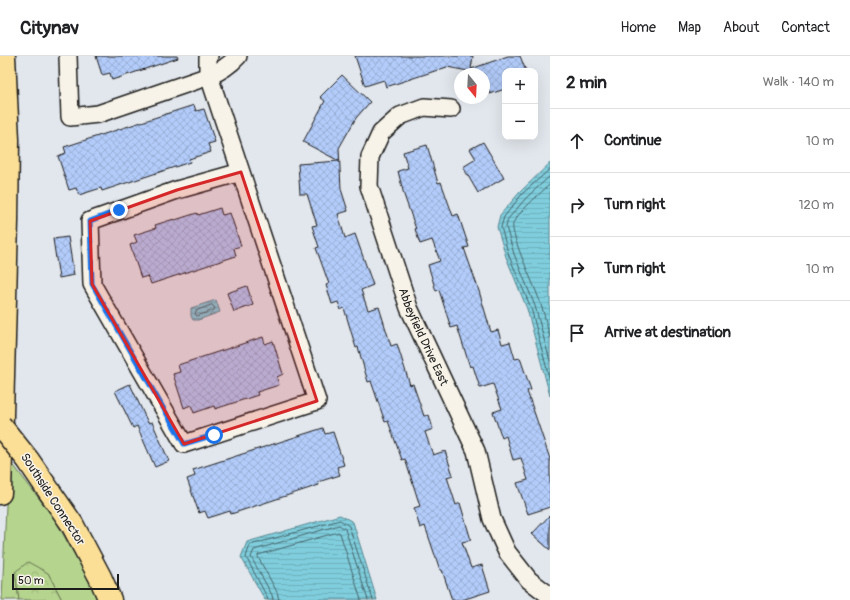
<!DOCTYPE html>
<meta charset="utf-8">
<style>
:root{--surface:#fff;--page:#f2f2f2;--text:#202124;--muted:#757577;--line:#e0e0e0}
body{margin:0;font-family:Pangolin,sans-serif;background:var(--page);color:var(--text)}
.controls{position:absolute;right:12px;top:12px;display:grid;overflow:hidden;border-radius:8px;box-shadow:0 4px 16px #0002}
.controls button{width:36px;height:36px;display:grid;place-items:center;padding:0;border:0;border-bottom:1px solid var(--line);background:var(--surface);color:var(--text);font:20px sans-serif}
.compass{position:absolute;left:454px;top:12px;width:36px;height:36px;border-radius:50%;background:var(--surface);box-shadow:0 4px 16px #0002;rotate:162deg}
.scale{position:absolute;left:12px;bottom:10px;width:107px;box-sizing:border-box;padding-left:4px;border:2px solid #1c1c1c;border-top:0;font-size:11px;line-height:14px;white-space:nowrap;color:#1c1c1c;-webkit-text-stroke:3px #f7f3e8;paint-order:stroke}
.stop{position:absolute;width:12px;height:12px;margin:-9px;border:3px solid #1a73e8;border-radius:50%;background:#fff}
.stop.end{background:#1a73e8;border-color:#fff;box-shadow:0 1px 4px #0008}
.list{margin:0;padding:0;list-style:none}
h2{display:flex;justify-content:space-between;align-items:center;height:52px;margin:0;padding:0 16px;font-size:17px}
h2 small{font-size:13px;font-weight:400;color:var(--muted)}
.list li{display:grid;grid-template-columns:26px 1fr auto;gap:12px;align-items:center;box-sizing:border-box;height:64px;padding:0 16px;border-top:1px solid var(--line)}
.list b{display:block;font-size:15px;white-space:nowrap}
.list em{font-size:13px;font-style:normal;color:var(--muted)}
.icon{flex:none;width:22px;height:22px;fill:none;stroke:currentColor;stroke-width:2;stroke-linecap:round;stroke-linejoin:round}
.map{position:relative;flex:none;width:550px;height:544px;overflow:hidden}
header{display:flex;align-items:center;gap:24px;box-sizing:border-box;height:56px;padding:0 20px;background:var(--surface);border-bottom:1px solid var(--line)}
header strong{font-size:19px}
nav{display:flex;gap:22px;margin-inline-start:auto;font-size:14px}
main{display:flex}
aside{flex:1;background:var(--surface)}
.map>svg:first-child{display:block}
.green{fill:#b5d48d;stroke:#687854}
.forest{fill:url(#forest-crowns);stroke:#687854}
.water{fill:url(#water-rules);stroke:#588790}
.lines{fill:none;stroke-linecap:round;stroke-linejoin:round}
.shore{stroke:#446369;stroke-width:1}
.building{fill:url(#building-cross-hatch);stroke:#1c1c1c}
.minor-casing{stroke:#1c1c1c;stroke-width:20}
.motorway-casing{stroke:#1c1c1c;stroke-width:25}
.minor{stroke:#f7f3e8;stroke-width:17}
.motorway{stroke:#fbdf96;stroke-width:22}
.motorway-bridge-casing{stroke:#1c1c1c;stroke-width:25;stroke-linecap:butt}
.motorway-bridge{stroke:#fbdf96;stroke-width:22}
.route{stroke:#1a73e8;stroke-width:5}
.marked{fill:#d62828;fill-opacity:0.2;stroke:#d62828;stroke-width:3;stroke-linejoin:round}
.labels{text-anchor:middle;stroke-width:3;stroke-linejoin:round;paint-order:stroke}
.street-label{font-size:12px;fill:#1c1c1c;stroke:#f7f3e8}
</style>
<header>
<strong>Citynav</strong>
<nav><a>Home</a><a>Map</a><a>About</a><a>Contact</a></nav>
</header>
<main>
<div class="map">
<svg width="550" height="544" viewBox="0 0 550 544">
<defs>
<pattern id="forest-crowns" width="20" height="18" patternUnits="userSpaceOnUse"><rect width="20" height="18" fill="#b5d48d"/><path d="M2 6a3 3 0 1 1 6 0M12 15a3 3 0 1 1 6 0" fill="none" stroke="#9bb579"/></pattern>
<pattern id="water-rules" width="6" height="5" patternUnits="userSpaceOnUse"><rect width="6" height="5" fill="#80cedd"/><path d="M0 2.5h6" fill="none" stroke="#6eb0bd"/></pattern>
<pattern id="building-cross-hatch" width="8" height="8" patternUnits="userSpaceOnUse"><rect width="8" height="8" fill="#b2cbf9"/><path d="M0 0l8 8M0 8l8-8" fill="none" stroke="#98aed5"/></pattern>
</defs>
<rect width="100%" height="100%" fill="#e2e7ed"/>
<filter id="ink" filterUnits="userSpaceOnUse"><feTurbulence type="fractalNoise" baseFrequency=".025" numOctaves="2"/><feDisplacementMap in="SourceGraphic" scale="8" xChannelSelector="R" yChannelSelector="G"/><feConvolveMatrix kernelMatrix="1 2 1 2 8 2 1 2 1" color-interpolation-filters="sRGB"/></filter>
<g filter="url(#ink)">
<!-- green -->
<polygon class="green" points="8,402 54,462 90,526 98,544 62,544 48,517 15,516 19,544 2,544"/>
<!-- forest -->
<polygon class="forest" points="28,506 48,517 62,544 19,544 15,516"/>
<!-- water -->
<g class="water">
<polygon points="550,107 550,340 527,253 506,201 497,171 500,159 520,136"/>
<polygon points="216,244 220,256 198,264 193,264 191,260 191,252"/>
<polygon points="340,459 353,466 377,544 265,544 241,501 247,486"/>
</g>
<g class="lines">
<!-- shore -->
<g class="shore">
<polyline points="550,113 522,138 504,161 501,171 509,200 531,252 550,325"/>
<polyline points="550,120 526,142 508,163 506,171 514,198 535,250 550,305"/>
<path d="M550,128C542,136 516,158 513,168C510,180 537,234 541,249C545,260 547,271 550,282"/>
<polygon points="212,249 215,252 214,254 197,260 195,258 196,255"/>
<polyline points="268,544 267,541 246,501 250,489 340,464 349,470 373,544"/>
<polyline points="273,544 272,539 251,501 254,494 339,469 345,473 368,544"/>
<polyline points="279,544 277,536 258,501 258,499 338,476 340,477 361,544"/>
</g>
</g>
<!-- building -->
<g class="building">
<polygon points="96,0 177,0 178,2 112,24 110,17 102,19"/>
<polygon points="355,0 473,0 471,13 508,0 520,0 526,15 505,15 505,33 490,38 484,22 484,18 447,11 386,31 384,24 365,30"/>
<polygon points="342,19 370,46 356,62 339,92 341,133 348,155 338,158 345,182 355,178 373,229 361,234 368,254 379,251 391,290 397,288 410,329 413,328 424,360 429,359 433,373 425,376 433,399 445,395 453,419 447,421 456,449 460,447 471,484 462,486 471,512 482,509 490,535 462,544 452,544 442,514 440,514 425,470 420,472 414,452 420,450 405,403 402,404 388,365 385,366 371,325 368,326 358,291 356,292 344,252 341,254 338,246 332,248 326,229 329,228 316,192 319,191 312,170 317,169 307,138 300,138 298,108 339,105 303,86 325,45 320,41"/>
<polygon points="194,49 196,55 204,53 215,86 208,88 211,96 189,103 190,106 102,135 101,132 79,139 76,132 69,134 58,100 66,97 64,91"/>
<polygon points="483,86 504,122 478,137 463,111 476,103 470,93"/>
<polygon points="427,89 438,127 441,126 453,160 458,158 469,191 464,192 479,235 491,276 498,274 502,288 510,286 515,303 520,302 531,334 527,335 550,403 550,451 528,458 517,427 528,424 521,402 513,404 506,380 502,382 493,356 502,353 493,328 480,332 473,310 470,311 457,270 451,272 439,234 436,235 428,209 440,205 432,184 420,188 415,173 416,173 404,139 398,115 408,112 403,96"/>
<polygon points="220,152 222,159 230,157 241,190 234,192 236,200 151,228 148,220 141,222 130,189 137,186 134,179 156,172 155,169 174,163 175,164 197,157 198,159"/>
<polygon points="68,181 74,219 59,222 53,183"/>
<polygon points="247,230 253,249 234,256 227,237"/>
<polygon points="263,281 265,288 273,285 283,318 277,321 279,329 257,336 258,339 215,353 214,350 194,357 191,349 184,352 173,318 180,316 178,309"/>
<polygon points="130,328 148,367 152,366 169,405 155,411 137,370 133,372 115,335"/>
<polygon points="323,372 325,378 333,376 344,409 337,411 340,419 318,426 319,429 231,458 230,455 208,462 205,455 199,457 187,423 195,420 193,414"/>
<polygon points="550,459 550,494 532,478"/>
</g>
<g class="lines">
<defs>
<g id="minor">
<path d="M68,0L70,61L98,58L209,20C221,15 229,10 238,0"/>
<polyline points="209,0 208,2 208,17 317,345 184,388 92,228 90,165 177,134 241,116"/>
<path id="s1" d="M451,53L424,51L400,60L381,77L370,101L369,130L409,252L476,395L492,463L507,496L529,524L550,540"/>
</g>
<g id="motorway">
<polyline points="45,429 72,468 100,521 110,544"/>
<polyline points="0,437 7,165 8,84 4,0"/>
</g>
</defs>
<!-- minor casing -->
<use href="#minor" class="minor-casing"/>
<!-- motorway casing -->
<use href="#motorway" class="motorway-casing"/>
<!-- minor -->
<use href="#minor" class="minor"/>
<!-- motorway -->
<use href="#motorway" class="motorway"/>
<defs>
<polyline id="motorway-bridge" points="0,369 28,404 45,429"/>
</defs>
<!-- motorway-bridge casing -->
<use href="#motorway-bridge" class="motorway-bridge-casing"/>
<!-- motorway-bridge -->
<use href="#motorway-bridge" class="motorway-bridge"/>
</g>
</g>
<g class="lines" filter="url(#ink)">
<!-- route -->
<polyline class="route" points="119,154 90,165 92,228 184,388 214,379"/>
</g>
<!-- marked area -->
<path class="marked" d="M241,116L317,345L184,388L92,228L90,165L177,134Z"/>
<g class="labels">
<!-- street labels -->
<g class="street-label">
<text dy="4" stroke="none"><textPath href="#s1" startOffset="294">Abbeyfield Drive East</textPath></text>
<text transform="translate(53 443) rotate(57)" y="4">Southside Connector</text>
</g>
</g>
</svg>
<div class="controls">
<button>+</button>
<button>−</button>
</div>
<svg class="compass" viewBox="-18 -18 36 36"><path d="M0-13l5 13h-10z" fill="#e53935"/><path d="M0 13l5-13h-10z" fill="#757577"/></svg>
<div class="scale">50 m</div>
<div class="stop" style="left:214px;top:379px"></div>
<div class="stop end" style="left:119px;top:154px"></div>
</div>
<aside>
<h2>2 min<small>Walk · 140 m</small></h2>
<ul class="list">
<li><svg class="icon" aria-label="ahead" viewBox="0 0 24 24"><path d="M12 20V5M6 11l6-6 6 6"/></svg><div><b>Continue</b></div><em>10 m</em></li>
<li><svg class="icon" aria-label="right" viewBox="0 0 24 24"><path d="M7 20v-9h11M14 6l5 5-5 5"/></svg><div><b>Turn right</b></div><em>120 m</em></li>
<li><svg class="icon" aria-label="right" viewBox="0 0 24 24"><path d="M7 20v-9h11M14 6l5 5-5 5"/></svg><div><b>Turn right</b></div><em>10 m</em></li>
<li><svg class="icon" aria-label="arrive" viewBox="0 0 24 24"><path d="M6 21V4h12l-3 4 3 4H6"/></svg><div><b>Arrive at destination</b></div></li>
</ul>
</aside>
</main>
